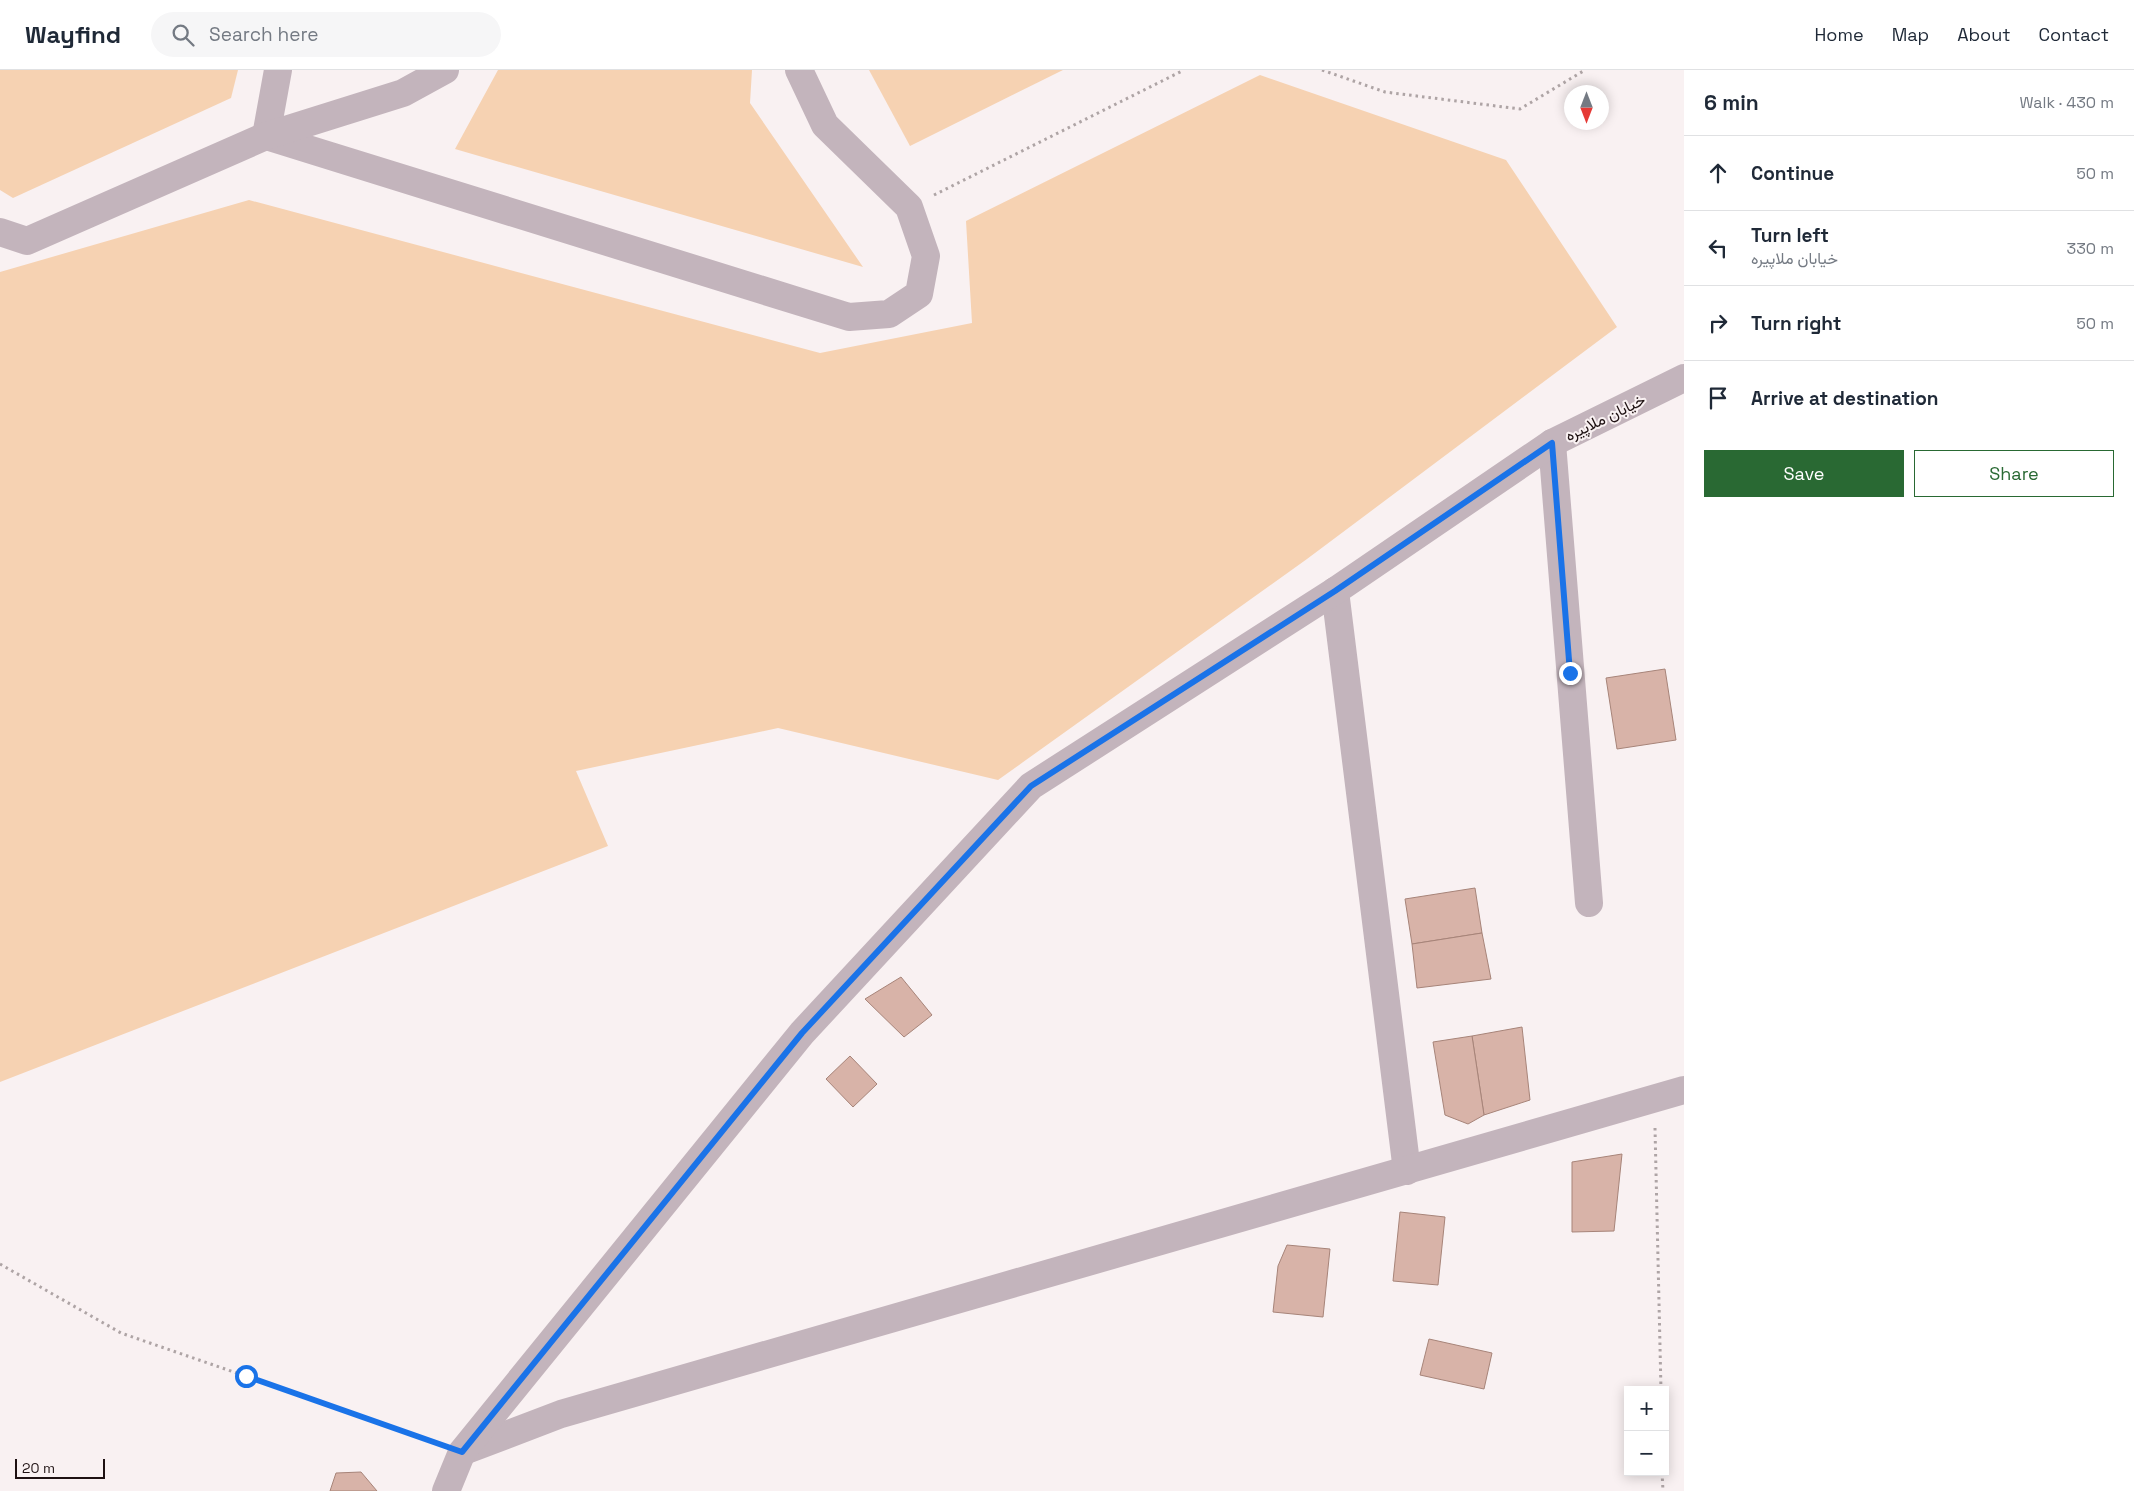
<!DOCTYPE html>
<meta charset="utf-8">
<style>
:root{--surface:#fff;--page:#f6f6f7;--text:#1f2937;--muted:#747a83;--line:#e0e1e3;--accent:#296933}
body{margin:0;font-family:"Space Grotesk",Vazirmatn,sans-serif;background:var(--page);color:var(--text)}
.controls{position:absolute;right:15px;bottom:15px;display:grid;overflow:hidden;border-radius:0px;box-shadow:0 2px 12px #0003}
.controls button{width:45px;height:45px;display:grid;place-items:center;padding:0;border:0;border-bottom:1px solid var(--line);background:var(--surface);color:var(--text);font:25px sans-serif}
.compass{position:absolute;left:1564px;top:15px;width:45px;height:45px;border-radius:50%;background:var(--surface);box-shadow:0 2px 12px #0003;rotate:180deg}
.scale{position:absolute;left:15px;bottom:12px;width:90px;box-sizing:border-box;padding-left:5px;border:2px solid #1e1112;border-top:0;font-size:14px;line-height:18px;white-space:nowrap;color:#1e1112;-webkit-text-stroke:4px #f9f1f2;paint-order:stroke}
.stop{position:absolute;width:15px;height:15px;margin:-11px;border:4px solid #1a73e8;border-radius:50%;background:#fff}
.stop.end{background:#1a73e8;border-color:#fff;box-shadow:0 1px 5px #0008}
.list{margin:0;padding:0;list-style:none}
h2{display:flex;justify-content:space-between;align-items:center;height:65px;margin:0;padding:0 20px;font-size:21px}
h2 small{font-size:16px;font-weight:400;color:var(--muted)}
.list li{display:grid;grid-template-columns:32px 1fr auto;gap:15px;align-items:center;box-sizing:border-box;height:75px;padding:0 20px;border-top:1px solid var(--line)}
.list b{display:block;font-size:19px;white-space:nowrap}
.list p{margin:0;font-size:16px;white-space:nowrap;color:var(--muted)}
.list em{font-size:16px;font-style:normal;color:var(--muted)}
.actions{display:flex;gap:10px;padding:15px 20px}
.actions a{flex:1;padding:11px 0;border:1px solid var(--accent);border-radius:0px;text-align:center;font-size:18px;color:var(--accent)}
.actions .main{background:var(--accent);color:#fff}
.icon{flex:none;width:28px;height:28px;fill:none;stroke:currentColor;stroke-width:2;stroke-linecap:round;stroke-linejoin:round}
.map{position:relative;flex:none;width:1684px;height:1421px;overflow:hidden}
header{display:flex;align-items:center;gap:30px;box-sizing:border-box;height:70px;padding:0 25px;background:var(--surface);border-bottom:1px solid var(--line)}
header strong{font-size:24px}
nav{display:flex;gap:28px;margin-inline-start:auto;font-size:18px}
.search{width:350px;height:45px;background:var(--page);display:flex;align-items:center;gap:12px;box-sizing:border-box;padding:0 18px;border-radius:28px;color:var(--muted);font-size:19px}
main{display:flex}
aside{flex:1;background:var(--surface)}
.map>svg:first-child{display:block}
.green{fill:#f6d2b2}
.building{fill:#d8b3a8;stroke:#a78479}
.lines{fill:none;stroke-linecap:round;stroke-linejoin:round}
.path{stroke:#aea4a5;stroke-width:3;stroke-dasharray:2.5 4;stroke-linecap:butt}
.minor{stroke:#c3b4bc;stroke-width:28}
.route{stroke:#1a73e8;stroke-width:6}
.labels{text-anchor:middle;stroke-width:4;stroke-linejoin:round;paint-order:stroke}
.street-label{font-size:16px;fill:#1e1112;stroke:#f9f1f2}
</style>
<header>
<strong>Wayfind</strong>
<div class="search"><svg class="icon" aria-label="search" viewBox="0 0 24 24"><circle cx="10" cy="10" r="6"/><path d="M15 15l6 6"/></svg>Search here</div>
<nav><a>Home</a><a>Map</a><a>About</a><a>Contact</a></nav>
</header>
<main>
<div class="map">
<svg width="1684" height="1421" viewBox="0 0 1684 1421">
<rect width="100%" height="100%" fill="#f9f1f2"/>
<!-- green -->
<g class="green">
<polygon points="0,0 238,0 231,28 13,128 0,120"/>
<polygon points="498,0 752,0 750,33 863,197 455,79"/>
<polygon points="869,0 1063,0 910,76"/>
<polygon points="1260,5 1506,90 1617,257 1307,489 998,710 778,658 576,701 608,776 0,1012 0,202 249,130 820,283 972,253 966,151"/>
</g>
<!-- building -->
<g class="building">
<polygon points="1665,599 1676,670 1617,679 1606,608"/>
<polygon points="1475,818 1482,863 1412,874 1405,829"/>
<polygon points="1482,863 1491,909 1417,918 1412,874"/>
<polygon points="901,907 932,945 904,967 865,929"/>
<polygon points="1522,957 1530,1030 1484,1045 1472,966"/>
<polygon points="1472,966 1484,1045 1468,1054 1445,1045 1433,972"/>
<polygon points="850,986 877,1014 853,1037 826,1009"/>
<polygon points="1622,1084 1614,1161 1572,1162 1572,1092"/>
<polygon points="1400,1142 1445,1147 1438,1215 1393,1211"/>
<polygon points="1287,1175 1330,1179 1323,1247 1273,1242 1278,1196"/>
<polygon points="1429,1269 1492,1283 1484,1319 1420,1305"/>
<polygon points="361,1402 377,1421 330,1421 336,1403"/>
</g>
<g class="lines">
<!-- path -->
<g class="path">
<polyline points="1322,0 1385,22 1520,39 1585,0"/>
<polyline points="934,125 1184,0"/>
<polyline points="1655,1058 1661,1320"/>
<polyline points="0,1194 121,1263 436,1372"/>
<polyline points="1662,1402 1663,1421"/>
</g>
<!-- minor -->
<g class="minor">
<polyline points="266,66 849,247 889,244 919,224 926,186 909,137 825,55 799,0"/>
<polyline points="266,66 278,0"/>
<polyline points="0,162 27,171 266,66 403,23 445,0"/>
<polyline points="1552,373 1589,833"/>
<polyline points="1335,521 1407,1101"/>
<polyline points="464,1381 561,1344 1684,1020"/>
<polyline points="446,1421 462,1382 802,963 1031,716 1335,521 1552,373 1684,308"/>
</g>
</g>
<g class="lines">
<!-- route -->
<polyline class="route" points="246,1306 462,1382 802,963 1031,716 1335,521 1552,373 1570,603"/>
</g>
<g class="labels">
<!-- street labels -->
<g class="street-label">
<text transform="translate(1605 347) rotate(-26)" y="6">خیابان ملاپیره</text>
</g>
</g>
</svg>
<div class="controls">
<button>+</button>
<button>−</button>
</div>
<svg class="compass" viewBox="-18 -18 36 36"><path d="M0-13l5 13h-10z" fill="#e53935"/><path d="M0 13l5-13h-10z" fill="#747a83"/></svg>
<div class="scale">20 m</div>
<div class="stop" style="left:246px;top:1306px"></div>
<div class="stop end" style="left:1570px;top:603px"></div>
</div>
<aside>
<h2>6 min<small>Walk · 430 m</small></h2>
<ul class="list">
<li><svg class="icon" aria-label="ahead" viewBox="0 0 24 24"><path d="M12 20V5M6 11l6-6 6 6"/></svg><div><b>Continue</b></div><em>50 m</em></li>
<li><svg class="icon" aria-label="left" viewBox="0 0 24 24"><path d="M17 20v-9H6M10 6l-5 5 5 5"/></svg><div><b>Turn left</b><p>خیابان ملاپیره</p></div><em>330 m</em></li>
<li><svg class="icon" aria-label="right" viewBox="0 0 24 24"><path d="M7 20v-9h11M14 6l5 5-5 5"/></svg><div><b>Turn right</b></div><em>50 m</em></li>
<li><svg class="icon" aria-label="arrive" viewBox="0 0 24 24"><path d="M6 21V4h12l-3 4 3 4H6"/></svg><div><b>Arrive at destination</b></div></li>
</ul>
<div class="actions"><a class="main">Save</a><a>Share</a></div>
</aside>
</main>
